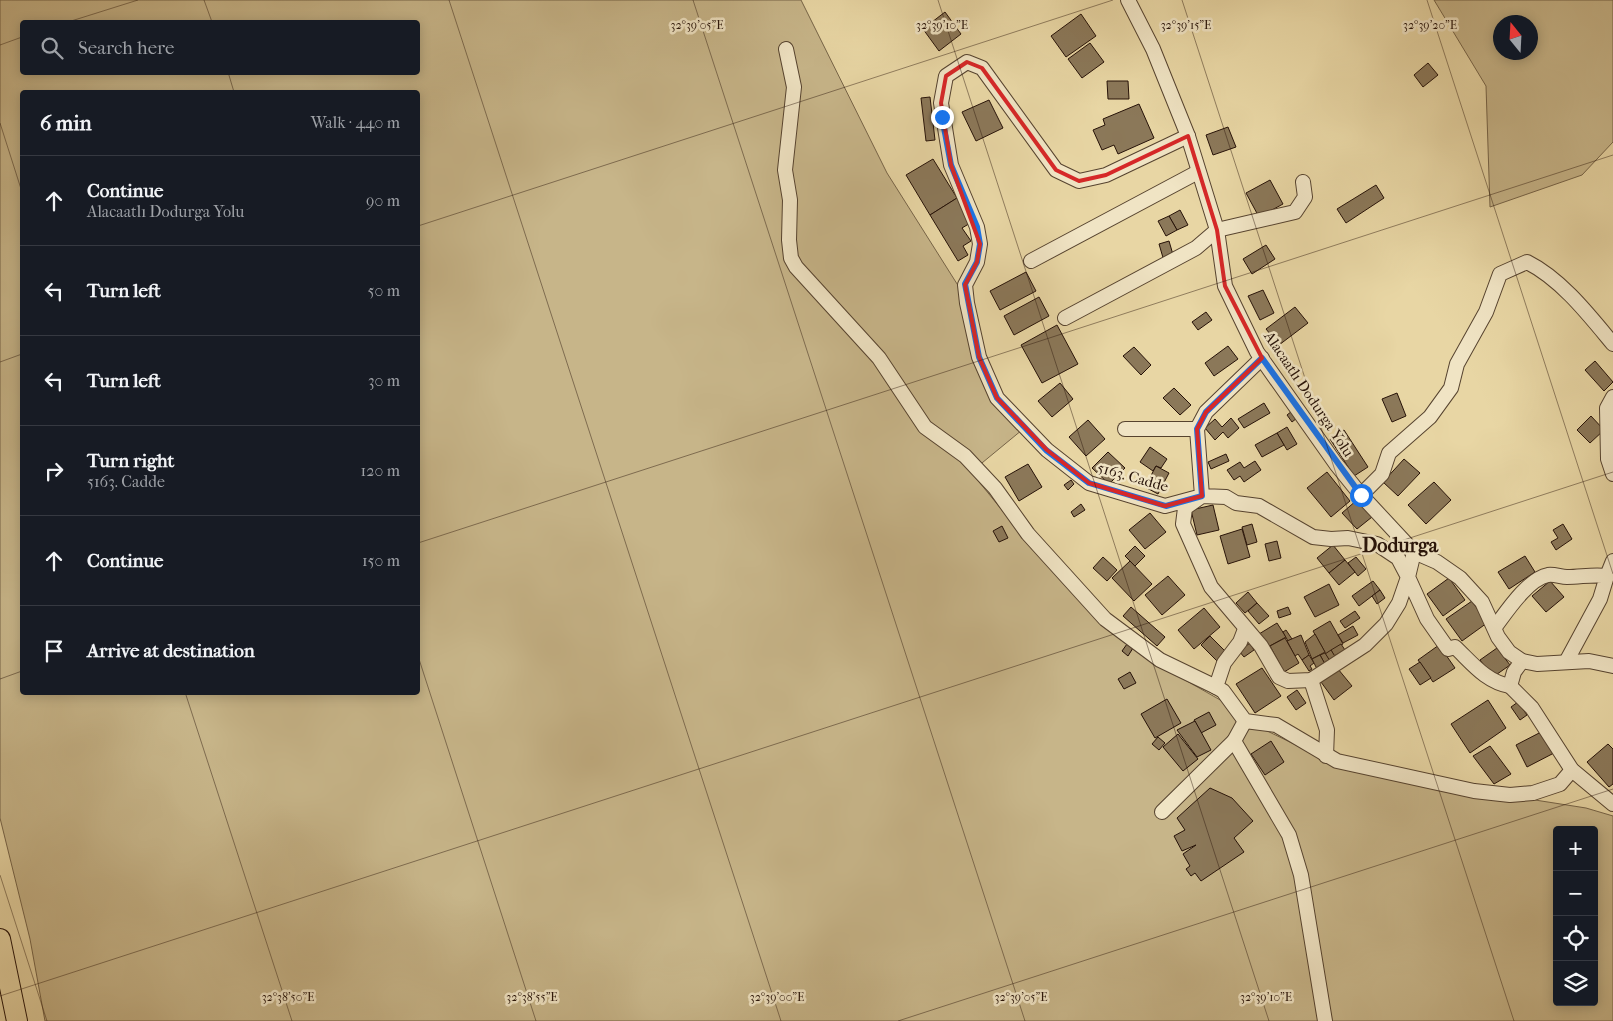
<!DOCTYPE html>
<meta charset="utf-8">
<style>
:root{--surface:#171b24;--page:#242831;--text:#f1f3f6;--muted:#9ea1a6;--line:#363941}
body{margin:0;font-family:"IM FELL French Canon",serif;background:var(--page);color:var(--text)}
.controls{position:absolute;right:15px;bottom:15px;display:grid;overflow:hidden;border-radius:5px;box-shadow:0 2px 12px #0003}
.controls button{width:45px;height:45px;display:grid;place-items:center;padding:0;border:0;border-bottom:1px solid var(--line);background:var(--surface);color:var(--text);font:25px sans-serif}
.compass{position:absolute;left:1493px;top:15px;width:45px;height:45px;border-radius:50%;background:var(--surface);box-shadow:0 2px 12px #0003;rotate:342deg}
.stop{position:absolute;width:15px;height:15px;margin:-11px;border:4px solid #1a73e8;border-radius:50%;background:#fff}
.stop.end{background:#1a73e8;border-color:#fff;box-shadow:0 1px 5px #0008}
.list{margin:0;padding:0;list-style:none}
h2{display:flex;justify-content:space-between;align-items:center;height:65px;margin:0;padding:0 20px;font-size:21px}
h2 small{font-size:16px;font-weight:400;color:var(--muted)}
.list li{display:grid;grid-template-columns:32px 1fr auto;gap:15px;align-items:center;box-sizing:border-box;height:90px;padding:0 20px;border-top:1px solid var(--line)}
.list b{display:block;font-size:19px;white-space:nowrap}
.list p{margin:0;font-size:16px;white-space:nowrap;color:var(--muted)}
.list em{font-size:16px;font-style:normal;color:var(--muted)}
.icon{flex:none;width:28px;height:28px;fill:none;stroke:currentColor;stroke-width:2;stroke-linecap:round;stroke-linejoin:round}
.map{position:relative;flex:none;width:1613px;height:1021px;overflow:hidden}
.search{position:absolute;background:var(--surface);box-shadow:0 2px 12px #0003;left:20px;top:20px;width:400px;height:55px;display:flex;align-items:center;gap:12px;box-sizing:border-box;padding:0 18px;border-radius:5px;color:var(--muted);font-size:19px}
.panel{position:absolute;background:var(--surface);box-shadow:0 2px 12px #0003;left:20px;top:90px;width:400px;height:605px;border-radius:5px}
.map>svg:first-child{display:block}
.green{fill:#c7b589;stroke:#766448;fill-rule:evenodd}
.building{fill:#8b7859;stroke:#261208}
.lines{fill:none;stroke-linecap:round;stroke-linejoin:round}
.minor-casing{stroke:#56432f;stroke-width:16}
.highway-casing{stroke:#261208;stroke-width:22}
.minor{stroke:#f0e4c4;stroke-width:14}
.highway{stroke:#e8d6a4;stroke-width:20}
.route{stroke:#1a73e8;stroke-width:6}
.marked{fill:none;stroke:#d62828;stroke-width:4;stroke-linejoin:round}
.ticks{fill:none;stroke:#261208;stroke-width:1;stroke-opacity:0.45}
.labels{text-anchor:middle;stroke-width:5;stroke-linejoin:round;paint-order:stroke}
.street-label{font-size:15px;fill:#261208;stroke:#f0e4c4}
.district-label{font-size:20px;font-weight:bold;fill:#261208;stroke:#f0e4c4}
.ticks-label{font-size:12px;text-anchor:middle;fill:#261208;stroke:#f0e4c4;stroke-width:5;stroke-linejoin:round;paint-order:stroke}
</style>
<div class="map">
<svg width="1613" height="1021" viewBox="0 0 1613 1021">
<rect width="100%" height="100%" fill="#e8d6a4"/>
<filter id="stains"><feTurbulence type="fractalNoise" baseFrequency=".004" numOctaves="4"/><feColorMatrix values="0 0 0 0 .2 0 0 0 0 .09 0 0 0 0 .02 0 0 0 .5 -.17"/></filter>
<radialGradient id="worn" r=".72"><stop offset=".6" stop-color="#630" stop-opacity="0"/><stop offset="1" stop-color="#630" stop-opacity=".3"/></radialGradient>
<!-- green -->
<g class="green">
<path d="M0,0H801L887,173L959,287L978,368L1022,430L971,472L1019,531L1157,664L1222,701L1234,715L1350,771L1586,808L1613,816V1021H45L30,939L0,818ZM22,22H418V72H22ZM22,92H418V692H22ZM1557,830H1594V1002H1557Z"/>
<path d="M1434,0H1613V142L1582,175L1490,207L1486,86ZM1530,22V52H1500V22Z"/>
</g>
<!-- building -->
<g class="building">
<polygon points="945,12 961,34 939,51 923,29"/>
<polygon points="1081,14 1096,36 1066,57 1051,36"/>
<polygon points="1090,43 1104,62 1082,78 1068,59"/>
<polygon points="1428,63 1438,75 1423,87 1414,75"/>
<polygon points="1107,81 1128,81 1129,99 1108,99"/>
<polygon points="930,97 935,140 926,141 921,98"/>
<polygon points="989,100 1003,128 976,141 962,112"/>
<polygon points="1139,104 1154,138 1118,154 1114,145 1102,150 1093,130 1105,125 1103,119"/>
<polygon points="1228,127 1236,147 1213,155 1206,135"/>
<polygon points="933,159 957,198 930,215 906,175"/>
<polygon points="1270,180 1283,204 1259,217 1246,193"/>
<polygon points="1376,185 1384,198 1346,223 1337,209"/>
<polygon points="957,198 972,222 962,228 971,241 963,246 968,255 958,261 930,215"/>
<polygon points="1180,210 1188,225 1177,230 1169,216"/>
<polygon points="1169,216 1177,230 1166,236 1158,221"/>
<polygon points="1169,241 1174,258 1164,261 1159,244"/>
<polygon points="1266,245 1275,259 1252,274 1243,259"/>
<polygon points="1026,272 1036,291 1000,310 990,291"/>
<polygon points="1263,290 1274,313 1260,320 1248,296"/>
<polygon points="1039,297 1049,316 1014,335 1004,316"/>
<polygon points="1295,307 1308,323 1279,345 1266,329"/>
<polygon points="1206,312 1212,320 1198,330 1192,322"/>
<polygon points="1057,325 1078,364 1042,383 1021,345"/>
<polygon points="1228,346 1238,359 1214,376 1205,363"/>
<polygon points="1134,347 1151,365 1141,375 1123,356"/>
<polygon points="1595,361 1613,382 1604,391 1585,370"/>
<polygon points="1060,383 1073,399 1052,417 1038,401"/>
<polygon points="1174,388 1191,405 1180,415 1163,398"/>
<polygon points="1397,393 1406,416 1392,422 1382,399"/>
<polygon points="1264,403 1270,413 1244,428 1238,419"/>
<polygon points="1292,411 1297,418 1292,422 1287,415"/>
<polygon points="1591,416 1604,430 1590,443 1577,430"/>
<polygon points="1231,418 1239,428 1228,438 1223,432 1215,440 1205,428 1215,419 1222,427"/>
<polygon points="1088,420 1105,439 1086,456 1069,437"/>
<polygon points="1287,427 1297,444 1287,450 1277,433"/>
<polygon points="1344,430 1368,467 1354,476 1330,439"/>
<polygon points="1277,433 1284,445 1262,457 1255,445"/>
<polygon points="1150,447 1167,459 1161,468 1156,466 1153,471 1140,462"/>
<polygon points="1108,452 1125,468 1109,484 1092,468"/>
<polygon points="1226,454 1229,461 1211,469 1208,462"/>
<polygon points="1404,459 1420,473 1398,496 1383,482"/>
<polygon points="1255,461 1261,470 1244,482 1240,476 1234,480 1227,470 1240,462 1244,468"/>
<polygon points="1028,464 1042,487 1019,501 1005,477"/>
<polygon points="1156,466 1169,473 1158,494 1145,487"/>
<polygon points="1327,472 1350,501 1331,517 1307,488"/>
<polygon points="1071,480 1074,484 1068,490 1064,485"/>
<polygon points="1434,482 1451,500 1426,524 1408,505"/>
<polygon points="1357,500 1372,517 1357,529 1342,513"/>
<polygon points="1081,504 1085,510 1074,517 1071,512"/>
<polygon points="1213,505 1219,530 1197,535 1191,510"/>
<polygon points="1150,513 1166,532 1145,549 1129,530"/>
<polygon points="1252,524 1257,542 1247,545 1242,527"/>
<polygon points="1563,524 1572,539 1556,550 1551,542 1558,538 1553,530"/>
<polygon points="1002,526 1008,538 999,542 993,531"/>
<polygon points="1242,529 1250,557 1228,564 1220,536"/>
<polygon points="1277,541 1281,558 1269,561 1265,544"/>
<polygon points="1333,545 1345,560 1329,573 1317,558"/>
<polygon points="1135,546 1145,556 1135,566 1125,556"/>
<polygon points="1525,556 1535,572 1509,589 1498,572"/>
<polygon points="1103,557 1117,570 1107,581 1093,568"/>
<polygon points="1356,557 1366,569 1358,576 1348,563"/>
<polygon points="1345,560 1355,572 1339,585 1329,573"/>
<polygon points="1130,561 1152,584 1134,601 1112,578"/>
<polygon points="1168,576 1185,595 1162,615 1145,595"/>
<polygon points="1449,578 1465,600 1443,616 1427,594"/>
<polygon points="1373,581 1380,590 1359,606 1352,596"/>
<polygon points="1550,581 1564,597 1546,612 1532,596"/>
<polygon points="1329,584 1339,605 1315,617 1304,597"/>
<polygon points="1380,590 1385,598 1377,604 1372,596"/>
<polygon points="1248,592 1257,603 1245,613 1236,603"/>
<polygon points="1472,601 1487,623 1462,641 1446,619"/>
<polygon points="1257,603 1269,616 1259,624 1248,611"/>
<polygon points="1131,607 1165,637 1157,646 1123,616"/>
<polygon points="1288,607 1291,614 1279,618 1277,611"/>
<polygon points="1204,608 1220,627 1194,649 1178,630"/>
<polygon points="1355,611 1360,618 1345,628 1340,621"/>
<polygon points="1330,621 1343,644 1326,654 1313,631"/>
<polygon points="1277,623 1286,637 1268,647 1259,634"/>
<polygon points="1353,626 1358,635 1343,643 1338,635"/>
<polygon points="1286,630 1292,639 1288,641 1283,632"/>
<polygon points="1315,634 1325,652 1312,659 1305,642"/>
<polygon points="1301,635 1309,655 1302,660 1298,654 1295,656 1287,641"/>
<polygon points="1210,636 1227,653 1218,662 1201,645"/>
<polygon points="1285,638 1299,663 1284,672 1270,646"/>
<polygon points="1250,643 1254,650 1244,657 1239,651"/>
<polygon points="1127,644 1133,648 1128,656 1122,651"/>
<polygon points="1341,644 1345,650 1334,656 1331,650"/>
<polygon points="1439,645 1455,668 1433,682 1418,660"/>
<polygon points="1497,648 1510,665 1493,677 1480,660"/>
<polygon points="1331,650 1336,658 1330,661 1325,654"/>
<polygon points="1325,653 1330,661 1325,664 1320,655"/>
<polygon points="1309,655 1314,663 1310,666 1312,669 1309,671 1302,660"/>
<polygon points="1320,655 1325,664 1317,669 1312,659"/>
<polygon points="1420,662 1431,678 1420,685 1409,669"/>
<polygon points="1262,668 1281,696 1255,713 1236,684"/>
<polygon points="1338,669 1352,686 1334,700 1321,682"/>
<polygon points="1130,672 1136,683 1124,689 1118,679"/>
<polygon points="1297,690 1306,703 1296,710 1287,697"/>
<polygon points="1167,699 1181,723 1155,738 1141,714"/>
<polygon points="1488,700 1506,728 1470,753 1451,724"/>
<polygon points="1518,702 1527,715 1520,720 1511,707"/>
<polygon points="1209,712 1216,725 1201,733 1194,720"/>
<polygon points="1195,721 1211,750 1197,757 1177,730"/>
<polygon points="1543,731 1554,753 1527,767 1516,745"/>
<polygon points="1178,734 1198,759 1183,771 1163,747"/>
<polygon points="1158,737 1165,743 1159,750 1152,744"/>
<polygon points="1271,741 1284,762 1265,775 1251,754"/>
<polygon points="1608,744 1613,749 1613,784 1609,787 1587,762"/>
<polygon points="1490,746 1511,774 1494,784 1473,756"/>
<polygon points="1210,788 1232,798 1253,821 1234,838 1244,852 1201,881 1195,873 1191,876 1186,869 1190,866 1183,854 1196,845 1182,851 1174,836 1185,830 1177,818"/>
</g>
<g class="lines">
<defs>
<g id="minor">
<polyline points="1128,0 1153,49 1188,136 1217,230 1225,286 1257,352 1336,464 1361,495 1414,552 1437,562 1460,578 1482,602 1498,637 1509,652 1522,661 1537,664 1589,661 1613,666"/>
<polyline points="786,49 794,87 785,170 790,200 789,240 791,258 796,267 879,358 925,427 965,456 995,488 1028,534 1105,619 1160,660 1216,687"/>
<polyline points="1188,136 1106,175 1079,181 1056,170 982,68 967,62 946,76 941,103 951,165 977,227 980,244 977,262 965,285 967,303 979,357 997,398 1047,450 1089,483 1165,506 1202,496 1226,497 1236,503 1259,506 1313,537 1331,539 1348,538 1377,544 1398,558 1408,577 1399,603 1386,624 1365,645 1311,680 1288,681 1279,677 1261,646 1211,587 1183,524 1185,508 1202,496 1197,429 1206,412 1262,358"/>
<polyline points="1031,261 1198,172"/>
<polyline points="1065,318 1196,248 1217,230 1295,212 1305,197 1303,182"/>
<polyline points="1613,397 1607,408 1608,459 1613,474"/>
<polyline points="1125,429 1197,429"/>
<path d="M1361,495L1382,474L1389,453L1430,417L1451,388L1457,364L1486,312L1500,274L1527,262C1561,279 1589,315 1613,344"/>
<path d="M1414,552L1408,577L1427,619L1448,649L1455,647C1472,663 1486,682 1510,686"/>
<polyline points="1607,576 1613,561"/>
<path d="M1495,627C1507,611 1528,579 1548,575C1554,574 1561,577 1567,577C1581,577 1593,574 1607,576L1600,599L1566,662"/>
<polyline points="1245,629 1240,642 1224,663 1216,687 1223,691 1245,721 1276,725 1337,761 1474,791 1510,795 1533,793 1560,784 1572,770"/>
<polyline points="1522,661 1514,672 1510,686 1532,708 1572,770 1613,804"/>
<polyline points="1311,680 1327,730 1326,756"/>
<polyline points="1234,741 1289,835 1301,875 1325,1021"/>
<polyline points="1162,812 1234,741 1245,721"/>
</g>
<polyline id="highway" points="0,939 17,1021"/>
</defs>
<!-- minor casing -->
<use href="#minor" class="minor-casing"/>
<!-- highway casing -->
<use href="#highway" class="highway-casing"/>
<!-- minor -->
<use href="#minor" class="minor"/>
<!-- highway -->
<use href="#highway" class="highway"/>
</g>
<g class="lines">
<!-- route -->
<polyline class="route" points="942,117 951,165 977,227 980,244 977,262 965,284 979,357 997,398 1046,450 1089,483 1166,506 1202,496 1197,429 1206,412 1262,358 1361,495"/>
</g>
<!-- marked area -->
<path class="marked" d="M967,62L982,68L1056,170L1079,181L1106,175L1188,136L1217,230L1225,286L1262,358L1206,412L1197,429L1202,496L1165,506L1089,483L1047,450L997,398L979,357L965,285L977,262L980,244L951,165L941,103L946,76Z"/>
<!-- ticks -->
<path class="ticks" d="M204,0L212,22M449,0L781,1021M693,0L1025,1021M938,0L1269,1021M1182,0L1514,1021M1427,0L1613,574M68,22L138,0M0,45L22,37M228,72L234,92M0,123L22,192M418,226L1113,0M0,362L22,354M418,543L1613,155M418,656L536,1021M0,679L22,671M185,692L292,1021M0,875L47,1021M0,996L1613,472M898,1021L1613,789"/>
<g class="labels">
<!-- street labels -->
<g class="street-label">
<text transform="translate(1309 394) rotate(56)" y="5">Alacaatlı Dodurga Yolu</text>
<text transform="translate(1133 477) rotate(16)" y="5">5163. Cadde</text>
</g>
<!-- district labels -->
<g class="district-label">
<text x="1400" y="552">Dodurga</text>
</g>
</g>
<g class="ticks-label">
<text x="697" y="29">32°39'05"E</text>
<text x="942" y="29">32°39'10"E</text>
<text x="1186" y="29">32°39'15"E</text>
<text x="1430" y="29">32°39'20"E</text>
<text x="288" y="1001">32°38'50"E</text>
<text x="532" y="1001">32°38'55"E</text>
<text x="777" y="1001">32°39'00"E</text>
<text x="1021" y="1001">32°39'05"E</text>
<text x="1266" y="1001">32°39'10"E</text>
</g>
<rect width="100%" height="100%" filter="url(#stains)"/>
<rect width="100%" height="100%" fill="url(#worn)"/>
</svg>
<div class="controls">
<button>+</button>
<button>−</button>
<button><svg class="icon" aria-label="locate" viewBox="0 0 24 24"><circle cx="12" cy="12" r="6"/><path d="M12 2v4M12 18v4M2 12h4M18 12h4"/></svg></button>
<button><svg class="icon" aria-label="layers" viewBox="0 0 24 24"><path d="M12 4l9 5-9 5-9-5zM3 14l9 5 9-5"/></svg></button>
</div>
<svg class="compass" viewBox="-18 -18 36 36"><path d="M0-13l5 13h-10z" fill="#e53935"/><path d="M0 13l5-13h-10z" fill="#9ea1a6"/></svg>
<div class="stop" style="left:1361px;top:495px"></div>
<div class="stop end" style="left:942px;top:117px"></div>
<div class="search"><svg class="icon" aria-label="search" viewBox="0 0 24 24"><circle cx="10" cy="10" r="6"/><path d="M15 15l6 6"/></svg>Search here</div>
<section class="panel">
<h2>6 min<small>Walk · 440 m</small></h2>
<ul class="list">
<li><svg class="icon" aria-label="ahead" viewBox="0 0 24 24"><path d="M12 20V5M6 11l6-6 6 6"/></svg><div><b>Continue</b><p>Alacaatlı Dodurga Yolu</p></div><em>90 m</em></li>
<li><svg class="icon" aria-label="left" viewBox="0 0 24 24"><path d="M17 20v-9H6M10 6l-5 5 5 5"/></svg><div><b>Turn left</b></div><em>50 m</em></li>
<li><svg class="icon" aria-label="left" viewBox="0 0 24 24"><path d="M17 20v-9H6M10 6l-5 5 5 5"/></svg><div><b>Turn left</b></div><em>30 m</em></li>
<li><svg class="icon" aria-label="right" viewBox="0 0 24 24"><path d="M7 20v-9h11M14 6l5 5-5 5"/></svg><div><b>Turn right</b><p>5163. Cadde</p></div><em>120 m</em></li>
<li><svg class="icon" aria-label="ahead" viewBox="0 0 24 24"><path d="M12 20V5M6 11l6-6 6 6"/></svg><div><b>Continue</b></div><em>150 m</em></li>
<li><svg class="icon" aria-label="arrive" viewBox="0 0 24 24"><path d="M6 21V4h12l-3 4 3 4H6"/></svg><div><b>Arrive at destination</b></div></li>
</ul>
</section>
</div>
